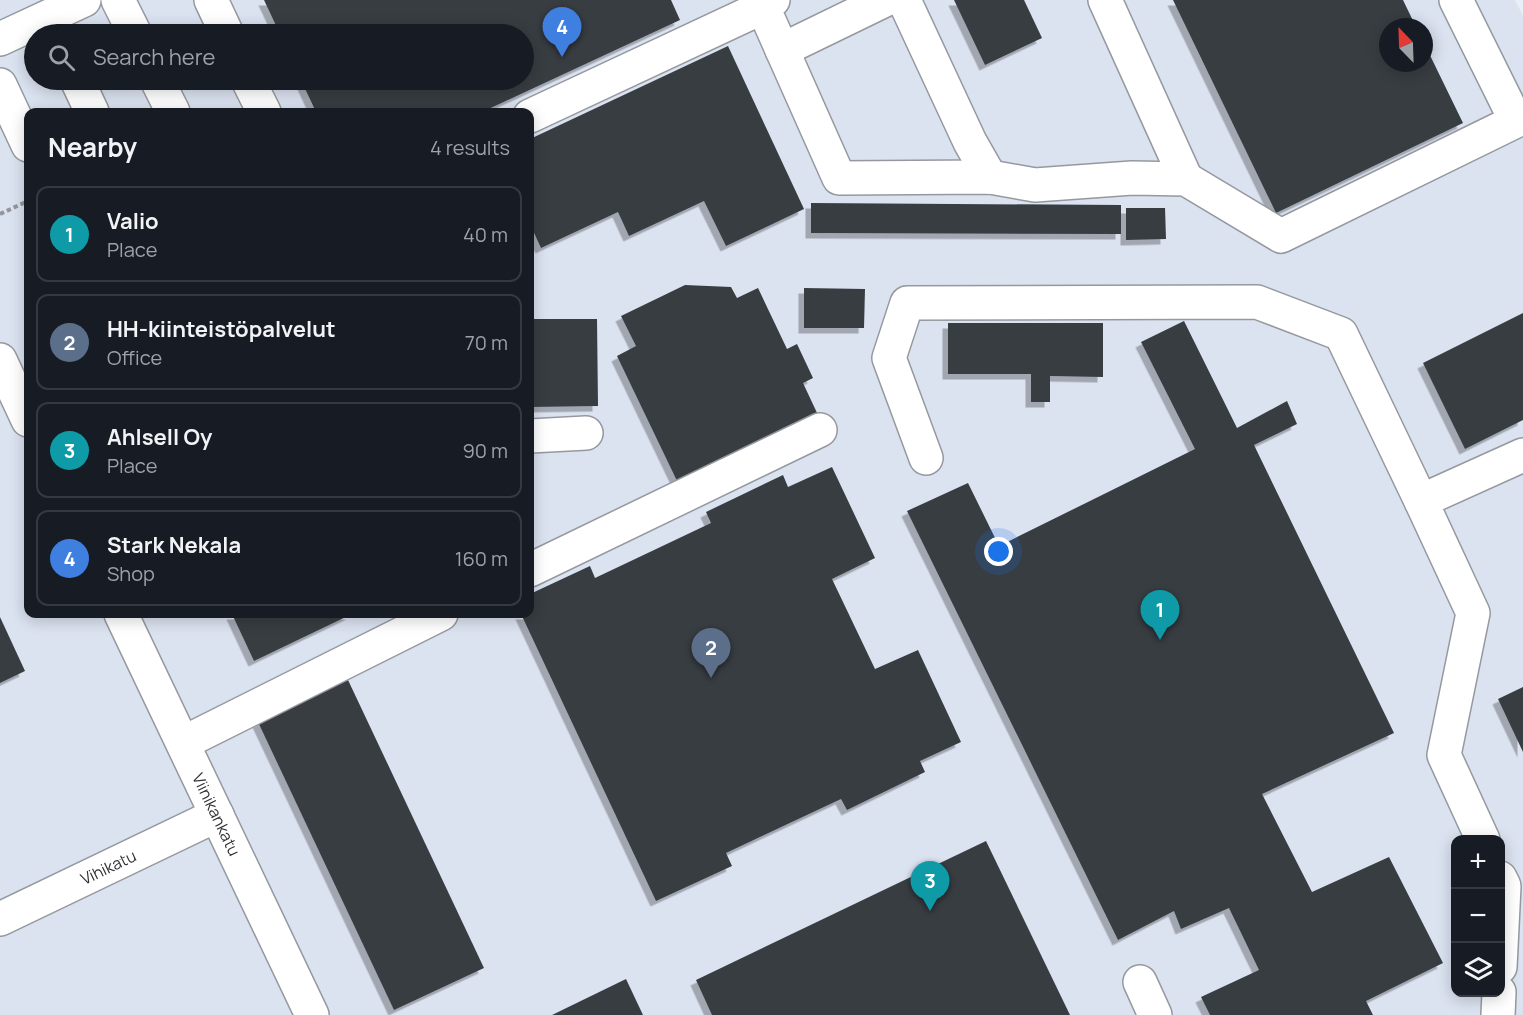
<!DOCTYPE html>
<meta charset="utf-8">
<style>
:root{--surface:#171b24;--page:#242831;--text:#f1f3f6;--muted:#9ea1a6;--line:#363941;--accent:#b45309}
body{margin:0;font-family:Manrope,sans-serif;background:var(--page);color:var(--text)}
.controls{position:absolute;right:18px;bottom:18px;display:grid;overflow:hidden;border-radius:12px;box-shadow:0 3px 15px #0003}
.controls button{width:54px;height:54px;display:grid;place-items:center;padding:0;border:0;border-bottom:2px solid var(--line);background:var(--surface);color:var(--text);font:30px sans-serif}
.compass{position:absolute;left:1379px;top:18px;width:54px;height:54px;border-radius:50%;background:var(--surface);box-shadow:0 3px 15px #0003;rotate:337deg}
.you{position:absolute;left:999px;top:552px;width:21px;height:21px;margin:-15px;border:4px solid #fff;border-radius:50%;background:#1a73e8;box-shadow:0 0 0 9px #1a73e833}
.badge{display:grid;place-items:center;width:39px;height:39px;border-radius:50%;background:var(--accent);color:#fff;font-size:20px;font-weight:700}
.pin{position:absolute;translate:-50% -50px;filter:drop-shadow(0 2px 3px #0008)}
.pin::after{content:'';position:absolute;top:32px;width:21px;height:18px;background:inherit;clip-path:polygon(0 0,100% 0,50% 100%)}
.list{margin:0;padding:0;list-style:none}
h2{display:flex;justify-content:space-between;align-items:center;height:78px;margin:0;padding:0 24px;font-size:26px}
h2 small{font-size:20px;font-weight:400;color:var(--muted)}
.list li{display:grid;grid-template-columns:39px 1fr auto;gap:18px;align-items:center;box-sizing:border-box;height:96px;margin:0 12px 12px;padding:0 12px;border:2px solid var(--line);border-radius:12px}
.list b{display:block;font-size:22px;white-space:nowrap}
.list p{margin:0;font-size:20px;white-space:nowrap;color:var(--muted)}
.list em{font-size:20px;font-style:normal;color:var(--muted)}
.icon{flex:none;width:33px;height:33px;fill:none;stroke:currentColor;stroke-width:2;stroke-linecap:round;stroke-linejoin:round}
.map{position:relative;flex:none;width:1523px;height:1015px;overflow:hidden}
.search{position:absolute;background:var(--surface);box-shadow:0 3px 15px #0003;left:24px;top:24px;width:510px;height:66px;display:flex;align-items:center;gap:15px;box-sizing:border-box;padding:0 21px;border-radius:33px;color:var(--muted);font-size:22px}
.panel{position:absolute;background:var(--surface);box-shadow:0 3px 15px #0003;left:24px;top:108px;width:510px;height:510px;border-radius:12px}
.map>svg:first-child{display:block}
.built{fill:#dbe2f0;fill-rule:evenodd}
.building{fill:#373e42;filter:url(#shadow)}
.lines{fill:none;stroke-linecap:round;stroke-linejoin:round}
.minor-casing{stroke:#95999f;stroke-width:36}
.major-casing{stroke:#95999f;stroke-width:36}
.path{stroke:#93969b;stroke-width:4;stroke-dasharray:4.5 3;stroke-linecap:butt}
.minor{stroke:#fff;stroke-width:33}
.major{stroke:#fff;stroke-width:33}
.labels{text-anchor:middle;stroke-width:6;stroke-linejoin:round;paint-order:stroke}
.street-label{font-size:16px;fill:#2e3033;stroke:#fff}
</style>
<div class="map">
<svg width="1523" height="1015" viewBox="0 0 1523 1015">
<defs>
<filter id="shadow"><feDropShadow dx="-5.5" dy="5.5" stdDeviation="0" flood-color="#0004"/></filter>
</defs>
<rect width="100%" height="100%" fill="#eaeef5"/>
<!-- built -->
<path class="built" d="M0,0H1515L1523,16V1015H0ZM1388,27H1424V63H1388ZM34,34H524V80H34ZM28,112H530V614H28ZM1456,840H1500V992H1456Z"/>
<!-- building -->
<g class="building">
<polygon points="264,0 671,0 680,20 482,112 316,112 301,80 524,80 524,34 280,34"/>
<polygon points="954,0 1024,0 1042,38 985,65"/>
<polygon points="1173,0 1403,0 1416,27 1388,27 1388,63 1424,63 1424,43 1463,123 1276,213"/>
<polygon points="728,46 804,209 726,246 704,201 629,236 618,212 541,248 530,224 530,139"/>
<polygon points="811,203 1121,205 1121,234 811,233"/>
<polygon points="1126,208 1165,208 1166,239 1126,240"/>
<polygon points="685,285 731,287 737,298 758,288 787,349 797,344 813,378 803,383 818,415 678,483 617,356 636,346 621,316"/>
<polygon points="804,288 865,289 864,328 804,328"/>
<polygon points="1523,313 1523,420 1465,449 1423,363"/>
<polygon points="530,319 597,319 598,406 530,407"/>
<polygon points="1184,321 1237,428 1287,401 1297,424 1254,445 1394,733 1262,794 1312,892 1389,857 1443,963 1366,1001 1373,1015 1210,1015 1201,997 1259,970 1229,908 1181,929 1174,911 1118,940 907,511 968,483 999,546 1195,449 1141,342"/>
<polygon points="948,323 1103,323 1103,377 1050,376 1050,402 1031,402 1031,374 948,374"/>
<polygon points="832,467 875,558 832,579 875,669 918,650 961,742 920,761 925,772 847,810 841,799 726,853 732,866 656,901 521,614 530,614 530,594 590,566 595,578 711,523 706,512 783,475 788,487"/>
<polygon points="232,614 352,614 254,661"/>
<polygon points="0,617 25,671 0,683"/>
<polygon points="348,680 484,968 394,1010 258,722"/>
<polygon points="1523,687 1523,752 1498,699"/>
<polygon points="986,841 1070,1015 712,1015 696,980"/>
<polygon points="626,979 643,1015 552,1015"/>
</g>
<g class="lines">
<defs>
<g id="minor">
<polyline points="118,0 135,34"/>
<polyline points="211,0 227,34"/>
<polyline points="773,0 763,7 839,178 990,177 1035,185 1132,178 1186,179 1281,236 1516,121 1456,0"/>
<polyline points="904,0 970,142 990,177"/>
<polyline points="1105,0 1186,179"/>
<polyline points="0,39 84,0"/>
<polyline points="782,50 885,0"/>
<polyline points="77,80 92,112"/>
<polyline points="157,80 173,112"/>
<polyline points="248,80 264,112"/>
<polyline points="0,85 28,145"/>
<polyline points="530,116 763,7"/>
<polyline points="530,436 586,433"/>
<polyline points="926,458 889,358 907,303 1257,302 1341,334 1421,501 1523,455"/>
<polyline points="1421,501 1473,613 1444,755 1483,840"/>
<polyline points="530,570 820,430"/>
<polyline points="183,743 441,614"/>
<polyline points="1500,878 1504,886 1500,967"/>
<path id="s1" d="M0,919L217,815"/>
<polyline points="1140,982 1155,1015"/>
<polyline points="1498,1015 1499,992"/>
</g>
<g id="major">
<polyline points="0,360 28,420"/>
<path id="s2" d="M121,614L312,1015"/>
</g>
</defs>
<!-- minor casing -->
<use href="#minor" class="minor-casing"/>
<!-- major casing -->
<use href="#major" class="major-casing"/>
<!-- path -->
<g class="path">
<polyline points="284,83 292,80"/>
<polyline points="0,214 28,201"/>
</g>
<!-- minor -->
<use href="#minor" class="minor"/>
<!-- major -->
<use href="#major" class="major"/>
</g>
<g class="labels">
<!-- street labels -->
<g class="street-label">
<text dy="6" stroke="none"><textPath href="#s2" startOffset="222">Viinikankatu</textPath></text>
<text dy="6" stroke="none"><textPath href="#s1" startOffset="120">Vihikatu</textPath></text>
</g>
</g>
</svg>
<div class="controls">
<button>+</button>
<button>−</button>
<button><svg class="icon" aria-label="layers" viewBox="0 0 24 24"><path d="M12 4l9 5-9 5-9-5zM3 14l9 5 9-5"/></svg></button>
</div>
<svg class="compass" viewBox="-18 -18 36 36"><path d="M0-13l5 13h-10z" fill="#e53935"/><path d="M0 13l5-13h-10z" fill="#9ea1a6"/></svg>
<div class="you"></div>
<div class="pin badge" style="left:1160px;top:640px;background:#0f9aa8">1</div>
<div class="pin badge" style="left:711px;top:678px;background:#5c6f8a">2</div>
<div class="pin badge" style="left:930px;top:911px;background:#0f9aa8">3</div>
<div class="pin badge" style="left:562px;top:57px;background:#3f7fe0">4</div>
<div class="search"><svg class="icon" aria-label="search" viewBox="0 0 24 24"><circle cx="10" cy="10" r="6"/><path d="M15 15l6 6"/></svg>Search here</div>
<section class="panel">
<h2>Nearby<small>4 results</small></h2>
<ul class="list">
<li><span class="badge" style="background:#0f9aa8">1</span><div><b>Valio</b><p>Place</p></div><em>40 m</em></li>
<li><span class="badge" style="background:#5c6f8a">2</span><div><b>HH-kiinteistöpalvelut</b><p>Office</p></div><em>70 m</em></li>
<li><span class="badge" style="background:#0f9aa8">3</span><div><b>Ahlsell Oy</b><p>Place</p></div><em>90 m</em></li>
<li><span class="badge" style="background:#3f7fe0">4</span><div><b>Stark Nekala</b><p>Shop</p></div><em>160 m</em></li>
</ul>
</section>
</div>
